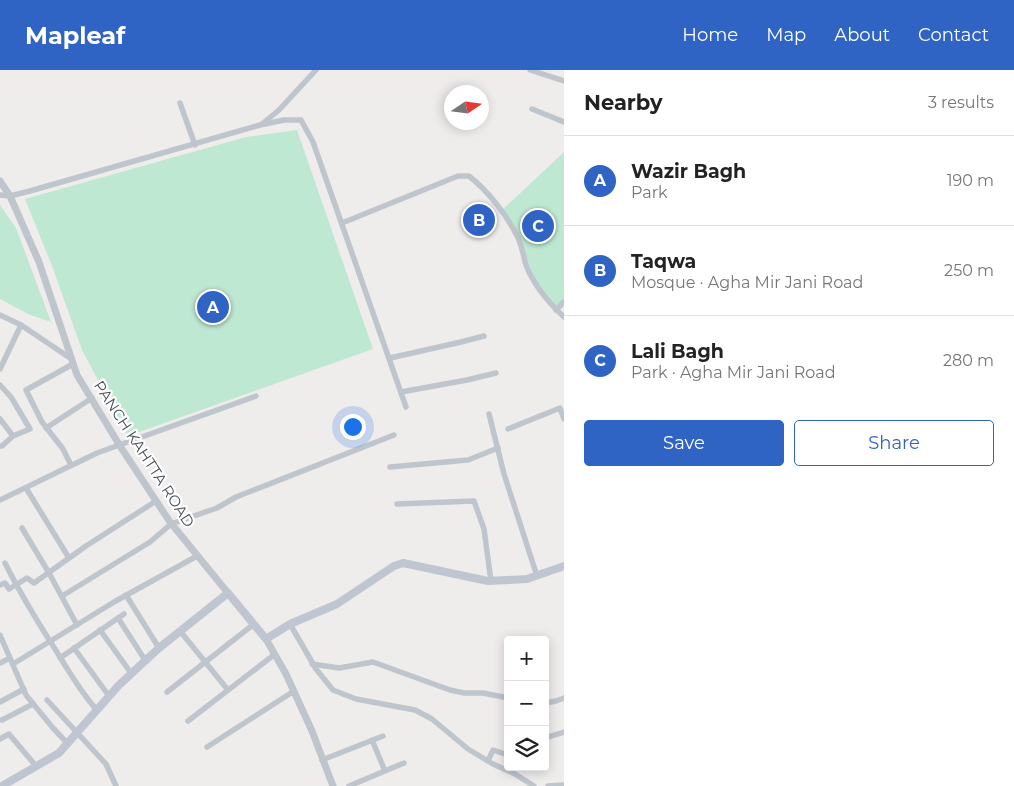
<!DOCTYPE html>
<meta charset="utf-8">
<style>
:root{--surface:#fff;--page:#f2f2f2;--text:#222;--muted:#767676;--line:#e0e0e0;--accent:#2f64c5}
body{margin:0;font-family:Montserrat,sans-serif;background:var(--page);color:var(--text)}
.controls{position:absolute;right:15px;bottom:15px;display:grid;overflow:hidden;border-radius:5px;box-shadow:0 2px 12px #0003}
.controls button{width:45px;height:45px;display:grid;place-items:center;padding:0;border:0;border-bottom:1px solid var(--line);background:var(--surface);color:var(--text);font:25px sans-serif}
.compass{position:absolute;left:444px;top:15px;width:45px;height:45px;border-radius:50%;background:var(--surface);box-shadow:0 2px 12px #0003;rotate:77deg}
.you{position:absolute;left:352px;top:356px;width:18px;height:18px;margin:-12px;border:4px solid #fff;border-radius:50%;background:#1a73e8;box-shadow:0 0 0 8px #1a73e833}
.badge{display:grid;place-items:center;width:32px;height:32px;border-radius:50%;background:var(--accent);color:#fff;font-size:16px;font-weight:700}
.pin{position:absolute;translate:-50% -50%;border:2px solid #fff;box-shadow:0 1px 5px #0006}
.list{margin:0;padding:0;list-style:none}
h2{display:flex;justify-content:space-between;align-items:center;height:65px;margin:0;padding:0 20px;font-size:21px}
h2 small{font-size:16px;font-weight:400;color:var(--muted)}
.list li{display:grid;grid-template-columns:32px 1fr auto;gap:15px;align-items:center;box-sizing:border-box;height:90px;padding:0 20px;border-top:1px solid var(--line)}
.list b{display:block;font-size:19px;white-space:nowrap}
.list p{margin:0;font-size:16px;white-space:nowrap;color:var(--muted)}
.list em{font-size:16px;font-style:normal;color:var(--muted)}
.actions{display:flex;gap:10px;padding:15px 20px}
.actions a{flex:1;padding:11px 0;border:1px solid var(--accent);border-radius:5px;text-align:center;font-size:18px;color:var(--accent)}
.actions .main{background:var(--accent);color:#fff}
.icon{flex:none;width:28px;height:28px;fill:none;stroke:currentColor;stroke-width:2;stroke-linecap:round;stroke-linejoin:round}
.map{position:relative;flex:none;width:564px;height:716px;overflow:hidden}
header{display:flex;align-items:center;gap:30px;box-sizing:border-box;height:70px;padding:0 25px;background:var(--accent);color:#fff}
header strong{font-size:24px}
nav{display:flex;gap:28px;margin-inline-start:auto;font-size:18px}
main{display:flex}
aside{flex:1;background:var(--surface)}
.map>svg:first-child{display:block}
.green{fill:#bfe8d2}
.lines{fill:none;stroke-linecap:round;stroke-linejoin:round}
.minor{stroke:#bfc5cd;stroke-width:5.5}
.tertiary{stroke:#bfc5cd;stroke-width:7}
.secondary{stroke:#bfc6d1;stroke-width:8}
.labels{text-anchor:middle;stroke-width:4.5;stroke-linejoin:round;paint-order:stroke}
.street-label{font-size:15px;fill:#474e57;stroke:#fff}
</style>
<header>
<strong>Mapleaf</strong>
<nav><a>Home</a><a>Map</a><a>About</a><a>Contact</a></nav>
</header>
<main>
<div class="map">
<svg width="564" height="716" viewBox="0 0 564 716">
<rect width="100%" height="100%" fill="#efecec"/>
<!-- green -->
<g class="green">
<polygon points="297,60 373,279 128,366 82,280 52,196 25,129 246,67"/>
<polygon points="564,82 564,232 556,240 539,220 518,166 501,141"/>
<polygon points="0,135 16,158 51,252 28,244 0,229"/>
</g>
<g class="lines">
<!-- minor -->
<g class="minor">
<polyline points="530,0 564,11"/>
<polyline points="180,33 195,75"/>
<polyline points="532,39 564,52"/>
<polyline points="262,54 279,40 316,0"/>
<polyline points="0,125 10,126 30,121 260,55 284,50 301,50 313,72 406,337"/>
<path d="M342,153L458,106H469C488,121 506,144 517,166C522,175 523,185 526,195C534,216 548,232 564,247"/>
<polyline points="556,240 564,232"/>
<polyline points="0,245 21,255 70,288"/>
<polyline points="390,288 461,272 484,266"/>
<polyline points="0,299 21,255"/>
<polyline points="0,315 11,327 30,359 13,366 2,376 0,376"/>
<polyline points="401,322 467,310 496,303"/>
<polyline points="489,344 504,404 537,506"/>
<polyline points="0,349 13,366"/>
<polyline points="46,358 92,328"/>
<polyline points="508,359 560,338 564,349"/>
<polyline points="71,395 63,379 42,352 26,320 73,294"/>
<polyline points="390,397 468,390 498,378"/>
<polyline points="26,418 69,488"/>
<polyline points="0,430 97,383 256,326"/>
<polyline points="397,434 474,431 484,459 491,511"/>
<polyline points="22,458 49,503 77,555"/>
<path d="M5,493C20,523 37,551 55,579C68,600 80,621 96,639"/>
<polyline points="0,515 5,513 9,519 27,508 34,513 86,476 156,431"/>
<polyline points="126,525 159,578"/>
<polyline points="62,526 150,472 171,454 217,438 236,427 394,365"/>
<polyline points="118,548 145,590"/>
<polyline points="290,554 316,599 333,620 356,629 415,640 432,649 468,679 493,694 515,704 534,716"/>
<polyline points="100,560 131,603"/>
<polyline points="180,561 228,620"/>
<polyline points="0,565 26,625 53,658 68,674"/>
<polyline points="74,578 109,626"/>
<polyline points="60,588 124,544"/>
<polyline points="0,593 10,588"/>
<polyline points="13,594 114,532 197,486"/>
<polyline points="312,594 339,598 373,592 450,620 464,623 483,623 508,628"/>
<polyline points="167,622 254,554"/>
<polyline points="47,630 106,694 116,716"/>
<polyline points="0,632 24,619"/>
<polyline points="545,633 556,631 564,628"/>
<polyline points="2,650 33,634"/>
<polyline points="188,651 275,584"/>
<polyline points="545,668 564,662"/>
<polyline points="0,669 9,664 36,696"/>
<polyline points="372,670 385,701"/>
<polyline points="207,677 294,621"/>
<polyline points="322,690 383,666"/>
<polyline points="488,691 493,680 508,685"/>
<polyline points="349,716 404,693"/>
<polyline points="548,716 564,715"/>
</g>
<!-- tertiary -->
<g class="tertiary">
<polyline points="0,111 10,126 39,192 77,305 120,376 170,452 228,523"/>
<polyline points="266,569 286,604 312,661 333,716"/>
</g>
<!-- secondary -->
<polyline class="secondary" points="2,716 59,683 119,615 159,578 228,523 266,569 290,554 337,534 394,496 403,493 488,511 527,509 564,496"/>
</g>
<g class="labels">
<!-- street labels -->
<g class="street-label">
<text transform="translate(144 384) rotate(57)" y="5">PANCH KAHTTA ROAD</text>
</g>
</g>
</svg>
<div class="controls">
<button>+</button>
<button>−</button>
<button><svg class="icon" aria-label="layers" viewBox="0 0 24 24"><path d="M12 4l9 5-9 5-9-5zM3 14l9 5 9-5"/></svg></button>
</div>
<svg class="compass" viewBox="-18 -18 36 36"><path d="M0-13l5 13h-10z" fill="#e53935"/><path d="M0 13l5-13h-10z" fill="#767676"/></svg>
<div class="you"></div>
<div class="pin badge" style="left:213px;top:237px">A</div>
<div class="pin badge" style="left:479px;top:150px">B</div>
<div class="pin badge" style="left:538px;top:156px">C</div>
</div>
<aside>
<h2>Nearby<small>3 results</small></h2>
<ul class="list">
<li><span class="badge">A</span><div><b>Wazir Bagh</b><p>Park</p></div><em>190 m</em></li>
<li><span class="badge">B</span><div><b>Taqwa</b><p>Mosque · Agha Mir Jani Road</p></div><em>250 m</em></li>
<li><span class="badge">C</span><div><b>Lali Bagh</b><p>Park · Agha Mir Jani Road</p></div><em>280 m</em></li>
</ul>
<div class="actions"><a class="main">Save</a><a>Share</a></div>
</aside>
</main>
